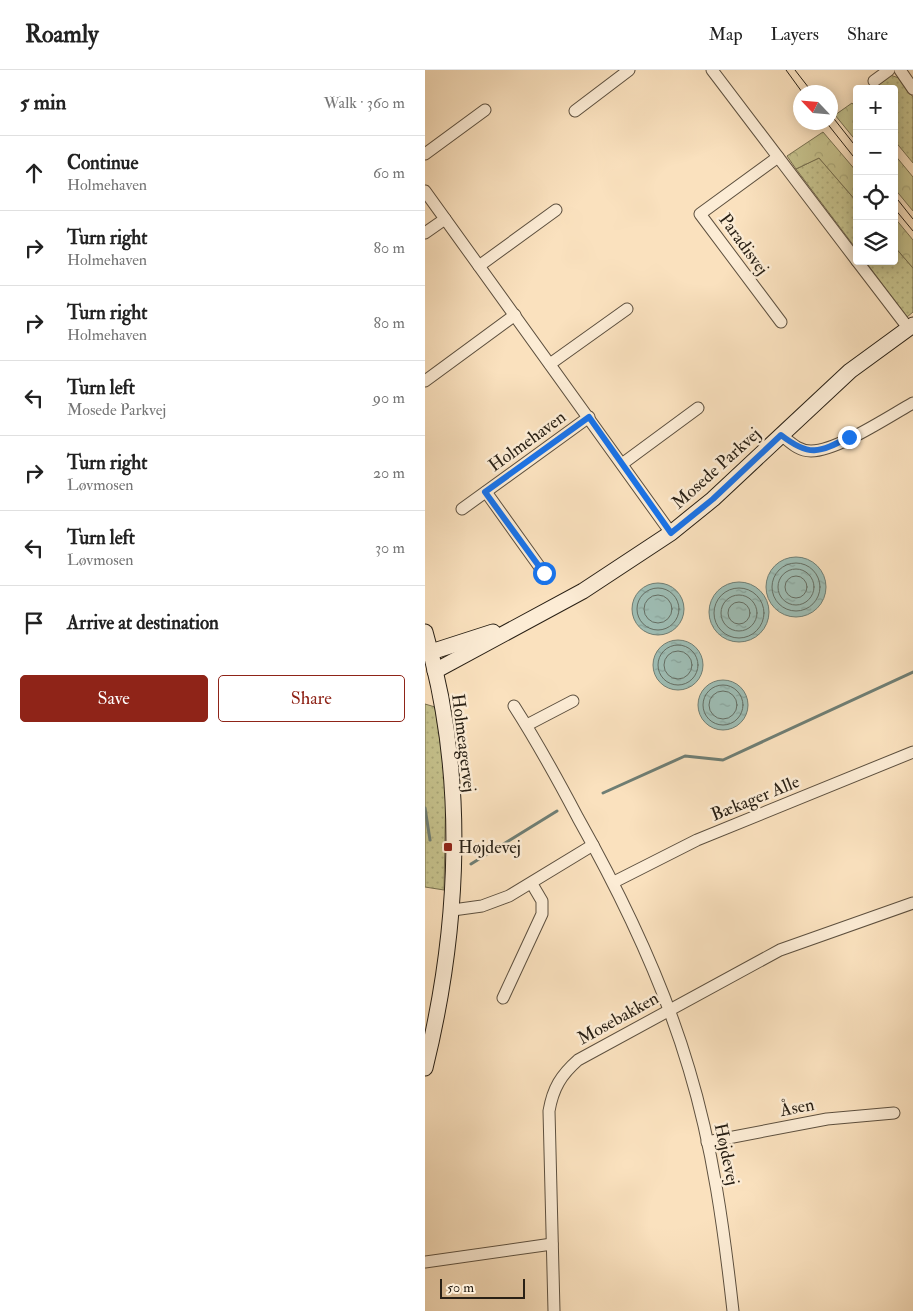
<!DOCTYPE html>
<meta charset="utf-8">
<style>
:root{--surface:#fff;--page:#f2f2f2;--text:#222;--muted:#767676;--line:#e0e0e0;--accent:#8f2418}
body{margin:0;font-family:"IM FELL Double Pica",serif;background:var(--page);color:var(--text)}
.controls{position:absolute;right:15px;top:15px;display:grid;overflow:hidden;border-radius:5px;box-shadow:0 2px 12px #0003}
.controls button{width:45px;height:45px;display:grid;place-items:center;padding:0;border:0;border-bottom:1px solid var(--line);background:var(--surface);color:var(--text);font:25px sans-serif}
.compass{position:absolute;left:368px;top:15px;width:45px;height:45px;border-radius:50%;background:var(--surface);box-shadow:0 2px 12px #0003;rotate:296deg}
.scale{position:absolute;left:15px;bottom:12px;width:85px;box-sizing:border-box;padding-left:5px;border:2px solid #292015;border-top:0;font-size:14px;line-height:18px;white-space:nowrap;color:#292015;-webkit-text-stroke:4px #fcecd5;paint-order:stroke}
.stop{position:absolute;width:15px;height:15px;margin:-11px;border:4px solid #1a73e8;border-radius:50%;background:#fff}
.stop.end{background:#1a73e8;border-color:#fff;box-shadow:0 1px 5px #0008}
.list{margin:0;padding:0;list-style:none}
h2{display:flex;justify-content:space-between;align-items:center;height:65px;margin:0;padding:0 20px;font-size:21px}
h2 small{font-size:16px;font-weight:400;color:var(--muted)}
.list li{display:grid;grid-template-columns:32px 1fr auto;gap:15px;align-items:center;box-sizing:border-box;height:75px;padding:0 20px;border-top:1px solid var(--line)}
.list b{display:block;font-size:19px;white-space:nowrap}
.list p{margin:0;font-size:16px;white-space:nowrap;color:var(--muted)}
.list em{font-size:16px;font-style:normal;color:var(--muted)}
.actions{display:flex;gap:10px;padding:15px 20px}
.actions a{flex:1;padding:11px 0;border:1px solid var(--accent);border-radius:5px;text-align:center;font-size:18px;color:var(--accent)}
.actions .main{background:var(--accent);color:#fff}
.icon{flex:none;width:28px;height:28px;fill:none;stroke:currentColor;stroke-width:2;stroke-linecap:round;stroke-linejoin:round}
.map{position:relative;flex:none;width:488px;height:1241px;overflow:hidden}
header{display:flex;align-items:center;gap:30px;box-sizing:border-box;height:70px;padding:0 25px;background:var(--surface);border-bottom:1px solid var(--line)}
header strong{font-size:24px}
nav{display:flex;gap:28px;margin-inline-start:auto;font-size:18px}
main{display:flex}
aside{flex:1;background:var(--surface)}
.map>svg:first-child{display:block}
.grass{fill:url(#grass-dots);stroke:#777050}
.forest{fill:url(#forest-crowns);stroke:#777050}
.water{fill:url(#water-ripples);stroke:#6f7e74}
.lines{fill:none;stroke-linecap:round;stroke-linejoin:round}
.shore{stroke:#646e64;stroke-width:1}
.stream{stroke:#6f7e74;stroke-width:3}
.street-casing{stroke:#5d503f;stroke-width:13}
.secondary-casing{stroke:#292015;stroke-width:17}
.street{stroke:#fcecd5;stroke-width:11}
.secondary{stroke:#fcecd5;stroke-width:15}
.tram{stroke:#292015;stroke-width:1}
.route{stroke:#1a73e8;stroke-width:6}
.poi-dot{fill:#8f2418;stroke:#fcecd5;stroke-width:2}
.labels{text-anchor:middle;stroke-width:5;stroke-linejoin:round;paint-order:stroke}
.street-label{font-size:18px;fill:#292015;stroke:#fcecd5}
.poi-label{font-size:18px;fill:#292015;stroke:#fcecd5;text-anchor:start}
</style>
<header>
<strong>Roamly</strong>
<nav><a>Map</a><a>Layers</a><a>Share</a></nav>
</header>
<main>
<aside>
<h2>5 min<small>Walk · 360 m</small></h2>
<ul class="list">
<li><svg class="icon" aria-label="ahead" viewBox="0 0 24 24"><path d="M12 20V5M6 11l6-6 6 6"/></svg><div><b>Continue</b><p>Holmehaven</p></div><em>60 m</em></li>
<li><svg class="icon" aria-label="right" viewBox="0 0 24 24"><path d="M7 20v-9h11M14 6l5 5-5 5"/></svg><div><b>Turn right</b><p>Holmehaven</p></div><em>80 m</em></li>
<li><svg class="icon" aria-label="right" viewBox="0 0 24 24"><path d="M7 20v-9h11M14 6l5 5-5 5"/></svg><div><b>Turn right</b><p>Holmehaven</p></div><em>80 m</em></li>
<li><svg class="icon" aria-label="left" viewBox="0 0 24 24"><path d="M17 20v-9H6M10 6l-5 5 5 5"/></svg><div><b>Turn left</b><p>Mosede Parkvej</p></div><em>90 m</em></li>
<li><svg class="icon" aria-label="right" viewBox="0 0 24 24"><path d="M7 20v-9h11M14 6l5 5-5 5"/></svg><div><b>Turn right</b><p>Løvmosen</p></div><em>20 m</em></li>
<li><svg class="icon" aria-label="left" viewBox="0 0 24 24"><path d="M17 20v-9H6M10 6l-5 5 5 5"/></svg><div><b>Turn left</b><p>Løvmosen</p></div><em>30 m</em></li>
<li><svg class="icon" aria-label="arrive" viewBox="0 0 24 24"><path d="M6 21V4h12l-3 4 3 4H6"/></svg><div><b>Arrive at destination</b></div></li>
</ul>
<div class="actions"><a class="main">Save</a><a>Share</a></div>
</aside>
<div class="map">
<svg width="488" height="1241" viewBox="0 0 488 1241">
<defs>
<pattern id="grass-dots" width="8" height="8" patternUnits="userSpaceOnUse" patternTransform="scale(1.25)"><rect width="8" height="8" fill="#c5c18c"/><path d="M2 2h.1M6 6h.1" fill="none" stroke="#a9a678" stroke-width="1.8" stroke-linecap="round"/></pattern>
<pattern id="forest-crowns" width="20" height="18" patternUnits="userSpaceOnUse" patternTransform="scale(1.25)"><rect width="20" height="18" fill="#c5c18c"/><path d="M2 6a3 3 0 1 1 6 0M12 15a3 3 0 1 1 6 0" fill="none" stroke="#a9a678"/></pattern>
<pattern id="water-ripples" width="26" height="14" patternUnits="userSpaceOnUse" patternTransform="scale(1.25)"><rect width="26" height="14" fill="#9ebdb4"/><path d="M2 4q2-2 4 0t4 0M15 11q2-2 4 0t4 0" fill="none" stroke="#88a29a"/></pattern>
</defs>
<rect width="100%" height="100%" fill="#fae1be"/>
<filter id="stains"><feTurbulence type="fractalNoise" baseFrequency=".004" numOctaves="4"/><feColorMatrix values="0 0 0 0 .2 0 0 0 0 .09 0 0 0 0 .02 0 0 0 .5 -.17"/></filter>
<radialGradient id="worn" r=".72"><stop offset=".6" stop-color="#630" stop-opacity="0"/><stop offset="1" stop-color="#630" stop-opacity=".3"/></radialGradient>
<!-- grass -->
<g class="grass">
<polygon points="465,5 474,8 488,27 488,93 469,70 469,19 445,19"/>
<polygon points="394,88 432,132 432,180 371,99"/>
<polygon points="469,176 488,198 488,242 482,247 440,191 469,191"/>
<polygon points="0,634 10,637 21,710 19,820 0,817"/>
</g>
<!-- forest -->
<g class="forest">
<polygon points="427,33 432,39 432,72 410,45"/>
<polygon points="398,62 432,102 432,132 394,88 371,99 362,86"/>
<polygon points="469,84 488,107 488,141 469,118"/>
<polygon points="469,147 488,170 488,198 469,176"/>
</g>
<!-- water -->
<g class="water">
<circle cx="371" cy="517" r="30"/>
<circle cx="314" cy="542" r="30"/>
<circle cx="233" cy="539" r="26"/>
<circle cx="253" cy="595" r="25"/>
<circle cx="298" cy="635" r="25"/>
</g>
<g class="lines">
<!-- shore -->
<g class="shore">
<circle cx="371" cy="517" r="24"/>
<circle cx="371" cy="517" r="18"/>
<circle cx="371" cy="517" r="11"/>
<circle cx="233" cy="539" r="21"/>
<circle cx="314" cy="543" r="25"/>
<circle cx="233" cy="539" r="14"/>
<circle cx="314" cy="543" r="18"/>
<circle cx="314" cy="543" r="11"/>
<circle cx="253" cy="595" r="20"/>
<circle cx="253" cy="595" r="14"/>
<circle cx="298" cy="635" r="20"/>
<circle cx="298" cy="635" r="14"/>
</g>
<!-- stream -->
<g class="stream">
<polyline points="178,723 260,686 298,690 488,602"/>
<polyline points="0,738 5,770"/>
<polyline points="46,794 132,741"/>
</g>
<defs>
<g id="street">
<polyline points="287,0 432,191"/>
<polyline points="475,0 488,19"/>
<polyline points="449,11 464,0"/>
<polyline points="150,41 204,0"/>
<polyline points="0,84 60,40"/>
<polyline points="353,87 275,144 356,252"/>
<polyline points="0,121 246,463"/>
<polyline points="0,163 20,149"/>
<polyline points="432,191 484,259"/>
<polyline points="54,196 131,140"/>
<polyline points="125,294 202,239"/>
<polyline points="0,311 90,245"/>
<path d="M356,365C365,372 373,381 386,381C412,381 463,347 488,333"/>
<polyline points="197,394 273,338"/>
<polyline points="61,422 119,503"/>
<polyline points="37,439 164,347"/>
<path d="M89,636C112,672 133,710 153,748C198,828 238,911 264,999C288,1078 299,1160 308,1241"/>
<polyline points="102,655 148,631"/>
<polyline points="189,812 272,770 488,682"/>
<polyline points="28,840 57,836 84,826 168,775"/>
<polyline points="78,928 117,844 117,831 107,814"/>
<polyline points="282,1072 402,1049 469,1043"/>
<polyline points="0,1192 127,1174"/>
<path d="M129,1241L124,1041C128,1018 136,1005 153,990L355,880L488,833"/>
</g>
<g id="secondary">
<path d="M0,562C42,704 35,856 0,998"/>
<polyline points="6,582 68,562"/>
<polyline points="10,601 158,521 246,463 288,429 425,301 488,255"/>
</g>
</defs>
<!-- street casing -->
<use href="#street" class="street-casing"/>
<!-- secondary casing -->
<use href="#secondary" class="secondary-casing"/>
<!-- street -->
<use href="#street" class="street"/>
<!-- secondary -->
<use href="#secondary" class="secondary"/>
<!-- tram -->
<g class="tram">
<polyline points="361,0 377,22"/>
<polyline points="370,0 387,22"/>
<polyline points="406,45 432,78"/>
<polyline points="401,52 432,91"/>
<polyline points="469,125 488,149"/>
<polyline points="469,138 488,161"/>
</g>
</g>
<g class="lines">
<!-- route -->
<path class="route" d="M119,503L60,422L164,347L246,463L288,429L356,365C384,387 394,383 424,367"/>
</g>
<!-- markers -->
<rect class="poi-dot" x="18" y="772" width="10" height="10" rx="2.5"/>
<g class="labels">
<!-- street labels -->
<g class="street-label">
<text transform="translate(319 174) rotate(54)" y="6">Paradisvej</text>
<text transform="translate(102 371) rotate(-36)" y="6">Holmehaven</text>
<text transform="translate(291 398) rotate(-42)" y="6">Mosede Parkvej</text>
<text transform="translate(39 673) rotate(83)" y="6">Holmeagervej</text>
<text transform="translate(330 728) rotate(-22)" y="6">Bækager Alle</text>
<text transform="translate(193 948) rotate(-29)" y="6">Mosebakken</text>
<text transform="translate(372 1037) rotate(-11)" y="6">Åsen</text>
<text transform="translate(302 1084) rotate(78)" y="6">Højdevej</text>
</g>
<!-- poi labels -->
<g class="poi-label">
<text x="33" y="783">Højdevej</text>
</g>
</g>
<rect width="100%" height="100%" filter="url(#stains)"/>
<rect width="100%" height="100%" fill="url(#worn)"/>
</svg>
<div class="controls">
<button>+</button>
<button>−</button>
<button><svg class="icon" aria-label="locate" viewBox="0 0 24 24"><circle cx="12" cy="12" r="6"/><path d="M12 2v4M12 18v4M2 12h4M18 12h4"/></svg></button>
<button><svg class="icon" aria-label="layers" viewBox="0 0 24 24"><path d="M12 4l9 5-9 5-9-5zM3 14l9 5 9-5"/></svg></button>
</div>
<svg class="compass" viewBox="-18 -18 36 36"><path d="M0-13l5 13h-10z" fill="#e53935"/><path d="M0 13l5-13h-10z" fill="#767676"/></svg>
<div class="scale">50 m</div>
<div class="stop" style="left:119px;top:503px"></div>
<div class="stop end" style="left:424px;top:367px"></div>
</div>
</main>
